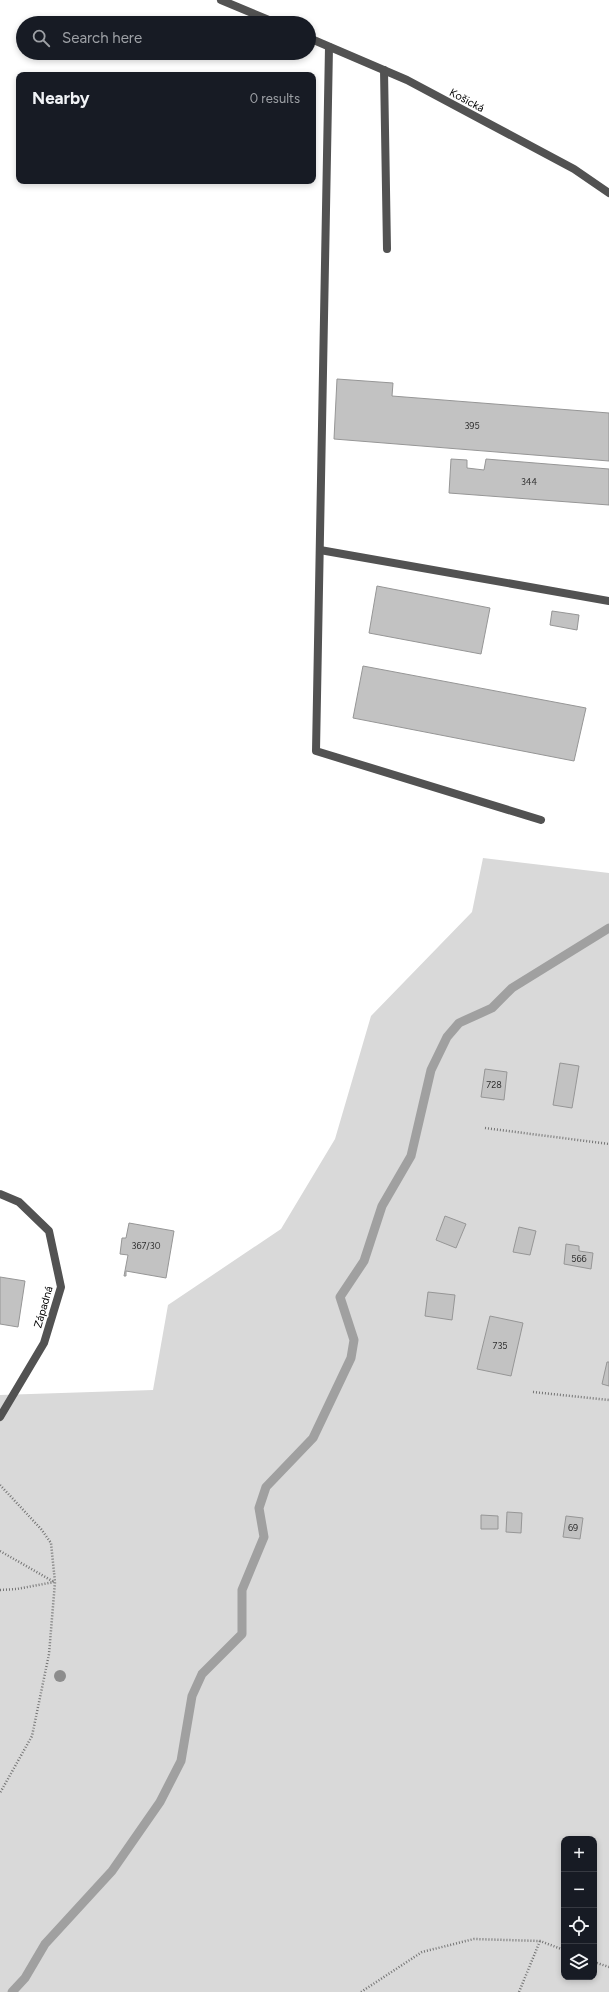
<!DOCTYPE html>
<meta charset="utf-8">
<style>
:root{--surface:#171b24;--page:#20242c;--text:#f1f3f6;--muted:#9ea1a6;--line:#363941}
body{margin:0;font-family:Figtree,sans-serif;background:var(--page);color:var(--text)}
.controls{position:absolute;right:12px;bottom:12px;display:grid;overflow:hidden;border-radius:8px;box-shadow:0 2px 6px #0003}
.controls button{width:36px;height:36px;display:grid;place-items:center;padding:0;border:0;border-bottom:1px solid var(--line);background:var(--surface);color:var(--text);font:20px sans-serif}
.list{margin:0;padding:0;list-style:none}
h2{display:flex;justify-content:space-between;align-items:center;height:52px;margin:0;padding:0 16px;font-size:17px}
h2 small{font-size:13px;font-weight:400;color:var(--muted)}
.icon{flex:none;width:22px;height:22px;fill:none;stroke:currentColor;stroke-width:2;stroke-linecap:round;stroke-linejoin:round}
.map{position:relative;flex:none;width:609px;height:1992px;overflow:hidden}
.search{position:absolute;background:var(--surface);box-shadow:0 2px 6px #0003;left:16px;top:16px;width:300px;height:44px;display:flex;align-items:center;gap:10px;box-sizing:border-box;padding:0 14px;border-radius:22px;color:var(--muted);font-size:15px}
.panel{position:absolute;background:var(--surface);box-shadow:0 2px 6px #0003;left:16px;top:72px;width:300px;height:112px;border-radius:8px}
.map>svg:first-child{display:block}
.green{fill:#d9d9d9;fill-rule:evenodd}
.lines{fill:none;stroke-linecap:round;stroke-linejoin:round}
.stream{stroke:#a0a0a0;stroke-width:9}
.building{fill:#c2c2c2;stroke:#969696}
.path{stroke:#747474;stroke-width:2.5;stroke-dasharray:1 2;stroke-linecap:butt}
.service{stroke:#525252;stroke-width:8}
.minor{stroke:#525252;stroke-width:8}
.tertiary{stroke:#525252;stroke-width:8}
.tree{fill:#8d8d8d}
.labels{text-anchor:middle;stroke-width:3;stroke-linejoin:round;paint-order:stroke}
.number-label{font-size:9px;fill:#303030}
.street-label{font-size:11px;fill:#000;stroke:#fff}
</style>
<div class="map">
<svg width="609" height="1992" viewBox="0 0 609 1992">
<rect width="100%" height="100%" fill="#fff"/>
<!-- green -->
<path class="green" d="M483,858L609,873V1992H0V1395L153,1390L168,1305L281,1229L335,1139L371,1016L472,912ZM564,1839H594V1977H564Z"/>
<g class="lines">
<!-- stream -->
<polyline class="stream" points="12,1992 25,1978 45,1944 112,1871 160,1802 181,1761 192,1696 202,1674 242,1634 242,1590 264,1537 259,1508 266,1487 313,1438 351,1358 354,1340 340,1297 364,1261 382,1206 411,1156 431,1070 447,1037 459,1023 492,1008 512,988 609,928"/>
</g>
<!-- building -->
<g class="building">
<polygon points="337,379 393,383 392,396 609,413 609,461 334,439"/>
<polygon points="451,459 467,460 467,468 484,470 486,459 609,469 609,505 449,493"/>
<polygon points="377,586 490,608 481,654 369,633"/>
<polygon points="552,611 579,615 577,630 550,625"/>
<polygon points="363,666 586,708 574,761 353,718"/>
<polygon points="560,1063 579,1066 572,1108 553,1105"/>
<polygon points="485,1069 507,1072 504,1100 481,1097"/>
<polygon points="445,1216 466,1224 456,1248 436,1240"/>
<polygon points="129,1223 174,1231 166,1278 126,1271 126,1276 124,1276 128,1255 120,1254 122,1238 126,1238"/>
<polygon points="519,1227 536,1231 530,1255 513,1252"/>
<polygon points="566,1244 579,1246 579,1251 593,1253 591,1269 564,1264"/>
<polygon points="0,1277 25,1281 18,1327 0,1324"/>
<polygon points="428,1292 455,1295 452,1320 425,1316"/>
<polygon points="490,1316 523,1323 511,1376 477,1369"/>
<polygon points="607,1362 609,1362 609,1386 602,1384"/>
<polygon points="507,1512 522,1513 521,1533 506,1532"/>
<polygon points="481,1515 498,1516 498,1529 481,1529"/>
<polygon points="566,1516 583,1518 580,1539 563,1537"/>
</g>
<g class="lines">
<!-- path -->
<g class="path">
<polyline points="485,1128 609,1144"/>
<polyline points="533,1392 609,1400"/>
<polyline points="0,1485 41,1529 51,1543 55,1582 49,1654 32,1736 0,1793"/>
<polyline points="0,1551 54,1582"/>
<polyline points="0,1590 17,1589 54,1582"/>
<polyline points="594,1962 609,1967"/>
<polyline points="361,1992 422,1952 474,1939 540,1941 564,1950"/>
<polyline points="519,1992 540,1941"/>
</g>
<!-- service -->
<g class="service">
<polyline points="329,47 316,751 541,820"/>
<polyline points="384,70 387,249"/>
<polyline points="320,550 609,601"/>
</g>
<!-- minor -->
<polyline class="minor" points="0,1194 19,1202 49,1231 61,1287 44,1343 0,1417"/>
<!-- tertiary -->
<g class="tertiary">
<polyline points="221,0 276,23"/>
<polyline points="309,38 407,80 574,169 609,193"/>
</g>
</g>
<!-- trees -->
<circle class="tree" cx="60" cy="1676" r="6"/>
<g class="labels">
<!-- number labels -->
<g class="number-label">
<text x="472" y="429">395</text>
<text x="529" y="485">344</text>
<text x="494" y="1088">728</text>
<text x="146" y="1249">367/30</text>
<text x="579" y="1262">566</text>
<text x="500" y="1349">735</text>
<text x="573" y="1531">69</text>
</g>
<!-- street labels -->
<g class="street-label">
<text transform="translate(467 100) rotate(28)" y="4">Košická</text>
<text transform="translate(43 1307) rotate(-74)" y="4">Západná</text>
</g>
</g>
</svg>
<div class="controls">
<button>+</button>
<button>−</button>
<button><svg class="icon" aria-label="locate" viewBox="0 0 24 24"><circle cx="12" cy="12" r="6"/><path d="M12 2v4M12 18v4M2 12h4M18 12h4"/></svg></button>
<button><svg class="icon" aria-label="layers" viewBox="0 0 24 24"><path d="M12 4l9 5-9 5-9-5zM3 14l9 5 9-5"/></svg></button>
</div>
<div class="search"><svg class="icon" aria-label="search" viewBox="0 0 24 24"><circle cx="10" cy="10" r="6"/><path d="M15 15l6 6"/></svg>Search here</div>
<section class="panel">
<h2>Nearby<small>0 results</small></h2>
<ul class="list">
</ul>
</section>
</div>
